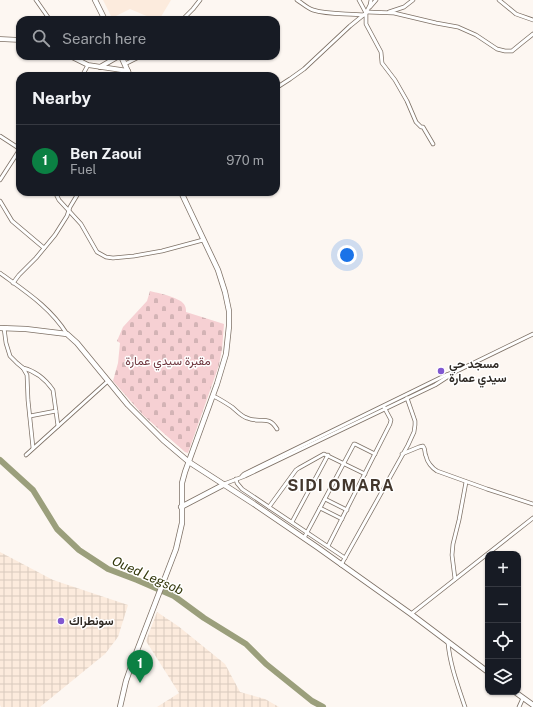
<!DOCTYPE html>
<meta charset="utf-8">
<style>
:root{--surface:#171b24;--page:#20242c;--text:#f1f3f6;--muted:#9ea1a6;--line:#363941;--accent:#0b8043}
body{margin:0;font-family:"Public Sans",Vazirmatn,sans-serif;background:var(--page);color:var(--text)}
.controls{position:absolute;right:12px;bottom:12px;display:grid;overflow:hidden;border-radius:8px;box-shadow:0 1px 3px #0004}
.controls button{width:36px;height:36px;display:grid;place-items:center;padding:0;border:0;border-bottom:1px solid var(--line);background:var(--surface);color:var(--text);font:20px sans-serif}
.you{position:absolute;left:347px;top:255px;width:14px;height:14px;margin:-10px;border:3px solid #fff;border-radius:50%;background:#1a73e8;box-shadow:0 0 0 6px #1a73e833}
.badge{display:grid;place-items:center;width:26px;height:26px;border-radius:50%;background:var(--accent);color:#fff;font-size:13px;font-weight:700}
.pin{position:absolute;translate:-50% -33px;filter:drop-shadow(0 1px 2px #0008)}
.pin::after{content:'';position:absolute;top:21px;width:14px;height:12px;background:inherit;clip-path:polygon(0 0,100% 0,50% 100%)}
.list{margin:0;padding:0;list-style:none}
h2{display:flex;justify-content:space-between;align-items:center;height:52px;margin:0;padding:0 16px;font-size:17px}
h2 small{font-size:13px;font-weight:400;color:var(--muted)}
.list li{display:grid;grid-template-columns:26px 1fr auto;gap:12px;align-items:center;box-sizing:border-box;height:72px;padding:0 16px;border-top:1px solid var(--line)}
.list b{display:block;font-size:15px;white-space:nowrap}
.list p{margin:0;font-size:13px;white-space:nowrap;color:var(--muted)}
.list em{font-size:13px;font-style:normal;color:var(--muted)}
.icon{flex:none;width:22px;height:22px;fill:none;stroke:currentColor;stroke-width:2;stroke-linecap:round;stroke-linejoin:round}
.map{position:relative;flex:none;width:533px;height:707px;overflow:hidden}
.search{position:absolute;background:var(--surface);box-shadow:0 1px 3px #0004;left:16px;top:16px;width:264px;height:44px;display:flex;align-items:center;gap:10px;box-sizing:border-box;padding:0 14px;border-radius:12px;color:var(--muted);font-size:15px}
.panel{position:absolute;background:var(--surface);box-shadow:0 1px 3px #0004;left:16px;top:72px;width:264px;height:124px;border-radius:12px}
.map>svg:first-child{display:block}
.built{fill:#fcebdd}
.industrial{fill:url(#industrial-grid)}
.cemetery{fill:url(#cemetery-stones)}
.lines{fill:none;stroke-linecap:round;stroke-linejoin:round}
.river{stroke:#9b9f7c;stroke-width:6}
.minor-casing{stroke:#7e7166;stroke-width:4.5}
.tertiary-casing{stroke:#7e7166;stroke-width:5.5}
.secondary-casing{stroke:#7e7166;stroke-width:6}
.minor{stroke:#fff;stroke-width:3}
.tertiary{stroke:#fff;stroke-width:4}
.secondary{stroke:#fff;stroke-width:4.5}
.poi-dot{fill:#8058d1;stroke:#fff;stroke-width:1.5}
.labels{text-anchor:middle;stroke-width:3;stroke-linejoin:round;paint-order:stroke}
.park-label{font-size:12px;fill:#6e363e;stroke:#fff}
.poi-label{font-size:12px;font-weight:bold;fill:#2f2a25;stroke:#fff;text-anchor:start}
.water-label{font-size:13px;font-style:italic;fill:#323609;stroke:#fff}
.district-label{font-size:16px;font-weight:bold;letter-spacing:1px;fill:#43372d;stroke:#fff}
</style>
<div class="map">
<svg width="533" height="707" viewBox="0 0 533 707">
<defs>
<pattern id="industrial-grid" width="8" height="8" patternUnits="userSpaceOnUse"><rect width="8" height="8" fill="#fcebdd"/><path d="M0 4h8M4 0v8" fill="none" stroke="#d8cabe"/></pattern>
<pattern id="cemetery-stones" width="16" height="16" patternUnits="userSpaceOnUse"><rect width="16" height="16" fill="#f6d0d3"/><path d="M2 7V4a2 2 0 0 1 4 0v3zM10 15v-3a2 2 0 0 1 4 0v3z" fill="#d3b3b5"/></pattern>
</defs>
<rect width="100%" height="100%" fill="#fdf7f2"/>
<!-- built -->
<polygon class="built" points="103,0 171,0 159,20 156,20 130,9 112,18"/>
<!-- industrial -->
<g class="industrial">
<polygon points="0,552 53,580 128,605 118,637 105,654 40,707 1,707 0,705"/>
<polygon points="157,612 178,626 225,664 240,692 265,699 279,707 157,707 179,693 146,641"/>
</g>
<!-- cemetery -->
<path class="cemetery" d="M150,291C158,293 183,298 185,306C186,308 186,310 186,312L224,324L222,349L219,365L188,453L185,452L143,415L113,381L118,363L120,343L117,341L123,327L147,301Z"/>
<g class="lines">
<!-- river -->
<polyline class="river" points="0,460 33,490 57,529 79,550 108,569 137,580 174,596 204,618 246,644 266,664 312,701 323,707"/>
<defs>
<g id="minor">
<polyline points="36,0 50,20"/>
<path d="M297,0C302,3 307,8 313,10C329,15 347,13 364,15"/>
<polyline points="359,0 366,13 366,24 381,52 382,63 395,80 407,101 416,122 421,127 423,127 433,144"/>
<polyline points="499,0 516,14 533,20"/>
<polyline points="370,7 376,0"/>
<polyline points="367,12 394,13 436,23 458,27 476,35 497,49 505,51 512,51 523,42 533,34"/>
<polyline points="389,12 404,7 413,0"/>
<polyline points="182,20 193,9 200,0"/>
<polyline points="125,64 141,56"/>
<polyline points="82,76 88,65"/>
<polyline points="276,88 290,79 304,69 350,26 366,13 370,5 371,0"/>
<polyline points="0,136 20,149"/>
<polyline points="0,180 20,149"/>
<polyline points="55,192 59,200 81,224 97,252 106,257 113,258 134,256 162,251 203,240"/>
<polyline points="0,201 12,221 44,248"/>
<path d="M0,273C26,292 50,307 67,334"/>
<polyline points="13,283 19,275 36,258 55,235 67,216 70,207 79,192"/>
<polyline points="4,328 6,343 10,356 17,363 23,368 27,375 28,400 33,448"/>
<path d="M23,368C35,371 46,380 53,390L58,426"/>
<path d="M213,396C220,399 226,403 232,407C237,411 241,416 247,418C260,424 268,414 277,429"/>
<polyline points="30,416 56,411"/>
<path d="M402,454L419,447L423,446C426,450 424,452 426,456C427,462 432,468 437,471L487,489L533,504"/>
<polyline points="26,455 108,381"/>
<polyline points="242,476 244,474 446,375 452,373"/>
<polyline points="236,479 237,483 242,489 345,558"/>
<polyline points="224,484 245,476 435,385 455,372 533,334"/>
<polyline points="325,499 347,510"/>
<polyline points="269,507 296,470 299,468 324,454 365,474"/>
<polyline points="320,508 342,519"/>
<polyline points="292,522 328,455"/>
<polyline points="304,538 354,444 355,444 375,454"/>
<polyline points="328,546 390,424 391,420 384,407"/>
<polyline points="341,565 408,445 414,432 415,425 415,421 407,398"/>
<polyline points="455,579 452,555 453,544 459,520 466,482"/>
<polyline points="411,614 533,518"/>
<path d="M448,643C450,665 458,686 465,707"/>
<polyline points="519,707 523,698"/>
</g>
<g id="tertiary">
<polyline points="0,39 20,40"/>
<polyline points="70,56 88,65 128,71"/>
<polyline points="100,67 119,56"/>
</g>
<g id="secondary">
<polyline points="95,0 105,20"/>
<polyline points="121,56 130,76"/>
<polyline points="0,328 26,329 67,334 77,343 128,405 163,440 189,462 254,504 317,547 411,614 488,672"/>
<polyline points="181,507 223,485"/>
<polyline points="515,692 533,705"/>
<polyline points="120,707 126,681 133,661 176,549 182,523 182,483 185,472 217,384 226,354 229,326 229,311 225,292 218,270 181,192"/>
</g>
</defs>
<!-- minor casing -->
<use href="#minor" class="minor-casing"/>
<!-- tertiary casing -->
<use href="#tertiary" class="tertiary-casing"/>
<!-- secondary casing -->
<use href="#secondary" class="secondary-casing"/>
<!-- minor -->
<use href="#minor" class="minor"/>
<!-- tertiary -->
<use href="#tertiary" class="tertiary"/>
<!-- secondary -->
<use href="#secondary" class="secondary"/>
</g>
<!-- markers -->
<g class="poi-dot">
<circle cx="441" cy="371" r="4"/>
<circle cx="61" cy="621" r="4"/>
</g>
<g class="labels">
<!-- park labels -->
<g class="park-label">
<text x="168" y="365">مقبرة سيدي عمارة</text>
</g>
<!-- poi labels -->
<g class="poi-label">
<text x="449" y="368">مسجد حي<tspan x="449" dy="14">سيدي عمارة</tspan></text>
<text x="69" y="625">سونطراك</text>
</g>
<!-- water labels -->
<g class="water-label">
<text transform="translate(148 575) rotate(24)" y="5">Oued Legsob</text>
</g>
<!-- district labels -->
<g class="district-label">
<text x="341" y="491">SIDI OMARA</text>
</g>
</g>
</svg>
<div class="controls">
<button>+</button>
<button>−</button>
<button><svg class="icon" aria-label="locate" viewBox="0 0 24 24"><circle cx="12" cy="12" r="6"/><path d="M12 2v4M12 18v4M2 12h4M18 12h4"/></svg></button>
<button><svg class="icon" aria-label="layers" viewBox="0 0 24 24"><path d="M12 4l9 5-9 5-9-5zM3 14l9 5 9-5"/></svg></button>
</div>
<div class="you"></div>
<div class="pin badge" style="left:140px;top:683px">1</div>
<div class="search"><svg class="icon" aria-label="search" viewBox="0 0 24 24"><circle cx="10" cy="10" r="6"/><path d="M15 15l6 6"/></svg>Search here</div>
<section class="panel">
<h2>Nearby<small></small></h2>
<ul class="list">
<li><span class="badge">1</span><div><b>Ben Zaoui</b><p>Fuel</p></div><em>970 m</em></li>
</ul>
</section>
</div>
